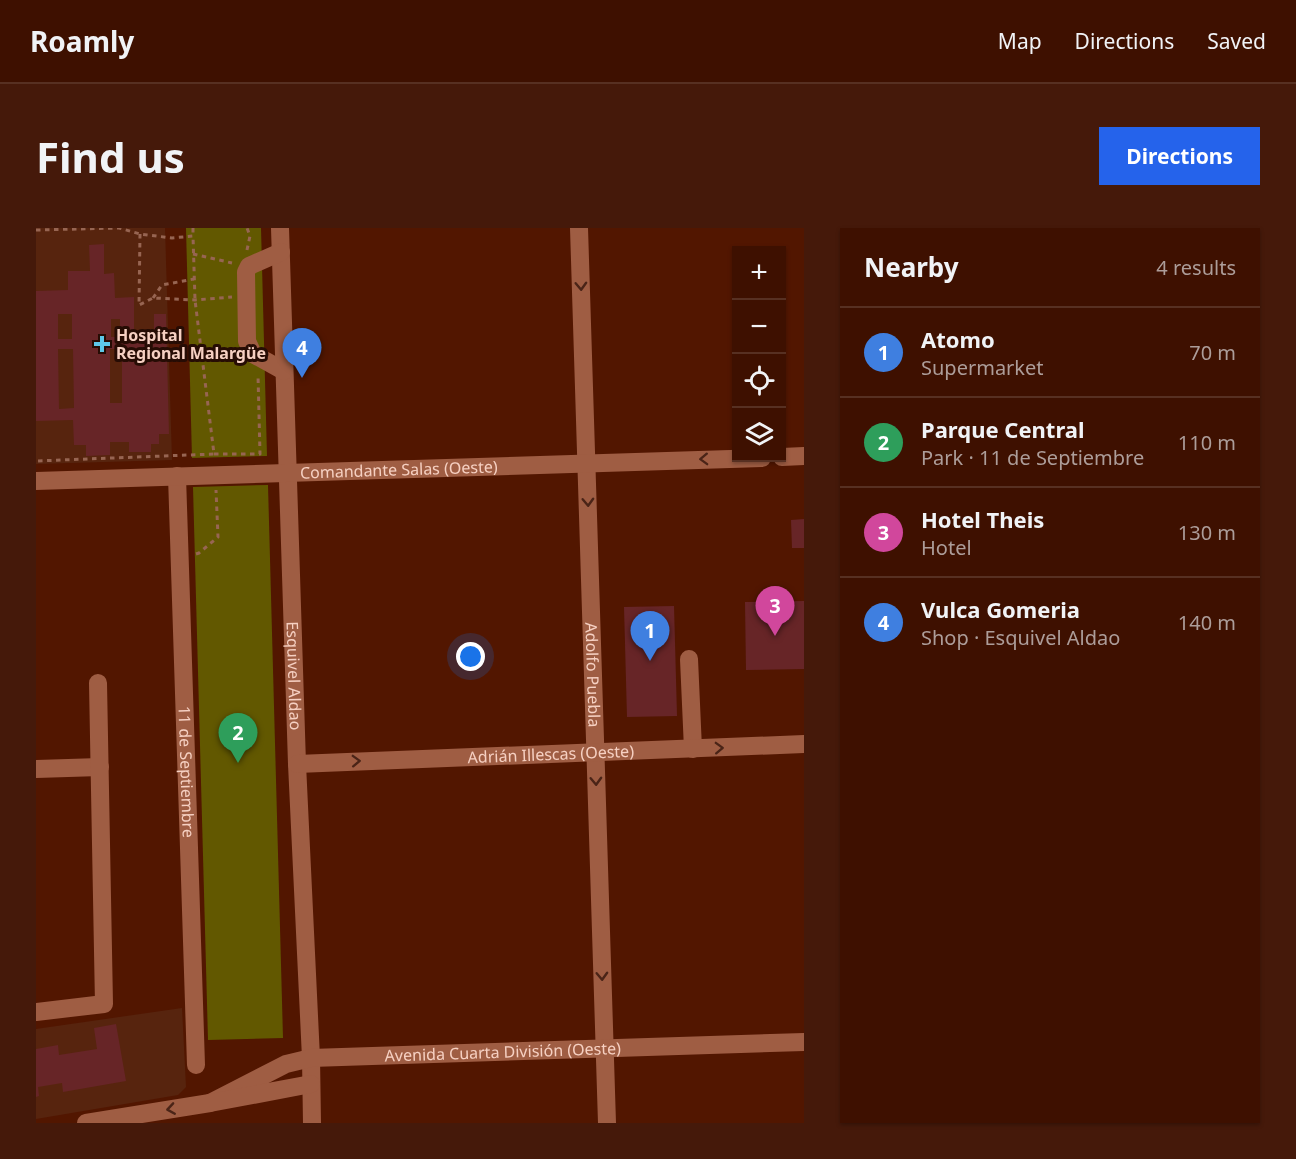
<!DOCTYPE html>
<meta charset="utf-8">
<style>
:root{--surface:#3e1000;--page:#45190a;--text:#f1f3f6;--muted:#ad9d99;--line:#573022;--accent:#2563eb}
body{margin:0;font-family:"Noto Sans",sans-serif;background:var(--page);color:var(--text)}
.controls{position:absolute;right:18px;top:18px;display:grid;overflow:hidden;border-radius:0px;box-shadow:0 2px 4px #0004}
.controls button{width:54px;height:54px;display:grid;place-items:center;padding:0;border:0;border-bottom:2px solid var(--line);background:var(--surface);color:var(--text);font:30px sans-serif}
.you{position:absolute;left:435px;top:429px;width:21px;height:21px;margin:-15px;border:4px solid #fff;border-radius:50%;background:#1a73e8;box-shadow:0 0 0 9px #1a73e833}
.badge{display:grid;place-items:center;width:39px;height:39px;border-radius:50%;background:var(--accent);color:#fff;font-size:20px;font-weight:700}
.pin{position:absolute;translate:-50% -50px;filter:drop-shadow(0 2px 3px #0008)}
.pin::after{content:'';position:absolute;top:32px;width:21px;height:18px;background:inherit;clip-path:polygon(0 0,100% 0,50% 100%)}
.list{margin:0;padding:0;list-style:none}
h2{display:flex;justify-content:space-between;align-items:center;height:78px;margin:0;padding:0 24px;font-size:26px}
h2 small{font-size:20px;font-weight:400;color:var(--muted)}
.list li{display:grid;grid-template-columns:39px 1fr auto;gap:18px;align-items:center;box-sizing:border-box;height:90px;padding:0 24px;border-top:2px solid var(--line)}
.list b{display:block;font-size:22px;white-space:nowrap}
.list p{margin:0;font-size:20px;white-space:nowrap;color:var(--muted)}
.list em{font-size:20px;font-style:normal;color:var(--muted)}
.icon{flex:none;width:33px;height:33px;fill:none;stroke:currentColor;stroke-width:2;stroke-linecap:round;stroke-linejoin:round}
.map{position:relative;flex:none;width:768px;height:895px;overflow:hidden;border-radius:0px}
header{display:flex;align-items:center;gap:36px;box-sizing:border-box;height:84px;padding:0 30px;background:var(--surface);border-bottom:2px solid var(--line)}
header strong{font-size:28px}
nav{display:flex;gap:33px;margin-inline-start:auto;font-size:21px}
.intro{display:flex;align-items:center;justify-content:space-between;box-sizing:border-box;height:144px;padding:0 36px}
h1{margin:0;font-size:42px}
.button{padding:15px 27px;border-radius:0px;background:var(--accent);color:#fff;font-size:21px;font-weight:700}
main{display:flex;gap:36px;padding:0 36px}
aside{flex:1;background:var(--surface);border-radius:0px;box-shadow:0 2px 4px #0004}
.map>svg:first-child{display:block}
.built{fill:#57240e}
.green{fill:#625800}
.building{fill:#672527;fill-rule:evenodd}
.lines{fill:none;stroke-linecap:round;stroke-linejoin:round}
.path{stroke:#976552;stroke-width:3;stroke-dasharray:4.5 4.5;stroke-linecap:butt}
.minor{stroke:#9f5d43;stroke-width:18}
.oneway{stroke:#4a2417}
.poi-dot{fill:#5dc7e8;stroke:#260c04;stroke-width:2}
.labels{text-anchor:middle;stroke-width:6;stroke-linejoin:round;paint-order:stroke}
.poi-label{font-size:16px;font-weight:bold;fill:#f6d0c2;stroke:#260c04;text-anchor:start}
.street-label{font-size:16px;fill:#f6d0c2;stroke:#260c04}
</style>
<header>
<strong>Roamly</strong>
<nav><a>Map</a><a>Directions</a><a>Saved</a></nav>
</header>
<div class="intro"><h1>Find us</h1><a class="button">Directions</a></div>
<main>
<div class="map">
<svg width="768" height="895" viewBox="0 0 768 895">
<rect width="100%" height="100%" fill="#521600"/>
<!-- built -->
<g class="built">
<polygon points="0,0 129,0 136,232 0,236"/>
<polygon points="146,780 150,859 142,867 0,891 0,801"/>
</g>
<!-- green -->
<g class="green">
<polygon points="150,0 225,0 231,228 156,230"/>
<polygon points="232,257 247,810 172,812 157,259"/>
</g>
<!-- building -->
<g class="building">
<path d="M68,16V46L78,45L79,70L98,69V107H118V86H130L133,206H123V216H115V224H93V214H74V227L50,228V217H38L37,192L0,193V63L32,62V43H54L53,17ZM22,86H36V111H22ZM75,91H84V109H75ZM22,121H37L38,180L23,181ZM74,121H86V175H74Z"/>
<polygon points="768,291 768,320 756,320 755,292"/>
<polygon points="768,373 768,441 710,442 709,374"/>
<polygon points="638,378 641,488 591,489 588,379"/>
<polygon points="80,796 90,853 27,864 26,855 2,859 3,868 0,869 0,821 22,817 23,827 61,821 58,800"/>
</g>
<g class="lines">
<!-- path -->
<g class="path">
<polyline points="157,0 157,8"/>
<polyline points="0,2 83,0 104,6 136,10 157,8 159,72 178,226 0,233"/>
<polyline points="104,6 103,77 117,70 159,72 196,69"/>
<polyline points="211,22 214,8 211,0"/>
<polyline points="157,26 196,35"/>
<polyline points="117,70 126,57 158,51"/>
<polyline points="178,226 224,226 222,147"/>
<polyline points="160,326 163,325 182,309 180,262"/>
</g>
<!-- minor -->
<g class="minor">
<path id="s1" d="M244,0L261,536L275,830L276,895"/>
<path id="s2" d="M543,0L571,895"/>
<polyline points="245,24 213,38 210,44 211,113 217,126 248,143"/>
<polyline points="746,229 768,228"/>
<path id="s3" d="M141,248L160,837"/>
<path id="s4" d="M0,253L726,230"/>
<polyline points="653,431 657,521"/>
<path id="s5" d="M261,536L768,516"/>
<polyline points="0,541 64,539"/>
<polyline points="0,784 68,776 62,455"/>
<path id="s6" d="M174,875L250,836L275,830L768,814"/>
<polyline points="50,895 174,875 275,856"/>
</g>
</g>
<!-- one-way arrows -->
<defs><path id="oneway-chevron" d="M-2-3.5L2.5 0L-2 3.5" fill="none" stroke-width="1.6" stroke-linecap="round" stroke-linejoin="round" transform="scale(1.5)"/></defs>
<g class="oneway">
<use href="#oneway-chevron" transform="translate(545 58) rotate(88)"/>
<use href="#oneway-chevron" transform="translate(668 231) rotate(178)"/>
<use href="#oneway-chevron" transform="translate(552 274) rotate(88)"/>
<use href="#oneway-chevron" transform="translate(683 520) rotate(-2)"/>
<use href="#oneway-chevron" transform="translate(320 533) rotate(-2)"/>
<use href="#oneway-chevron" transform="translate(560 553) rotate(88)"/>
<use href="#oneway-chevron" transform="translate(566 748) rotate(88)"/>
<use href="#oneway-chevron" transform="translate(135 881) rotate(171)"/>
</g>
<!-- markers -->
<path class="poi-dot" d="M63 107h6v6h6v6h-6v6h-6v-6h-6v-6h6z"/>
<g class="labels">
<!-- poi labels -->
<g class="poi-label">
<text x="80" y="113">Hospital<tspan x="80" dy="18">Regional Malargüe</tspan></text>
</g>
<!-- street labels -->
<g class="street-label">
<text dy="6" stroke="none"><textPath href="#s4" startOffset="363">Comandante Salas (Oeste)</textPath></text>
<text dy="6" stroke="none"><textPath href="#s1" startOffset="448">Esquivel Aldao</textPath></text>
<text dy="6" stroke="none"><textPath href="#s2" startOffset="447">Adolfo Puebla</textPath></text>
<text dy="6" stroke="none"><textPath href="#s5" startOffset="254">Adrián Illescas (Oeste)</textPath></text>
<text dy="6" stroke="none"><textPath href="#s3" startOffset="296">11 de Septiembre</textPath></text>
<text dy="6" stroke="none"><textPath href="#s6" startOffset="303">Avenida Cuarta División (Oeste)</textPath></text>
</g>
</g>
</svg>
<div class="controls">
<button>+</button>
<button>−</button>
<button><svg class="icon" aria-label="locate" viewBox="0 0 24 24"><circle cx="12" cy="12" r="6"/><path d="M12 2v4M12 18v4M2 12h4M18 12h4"/></svg></button>
<button><svg class="icon" aria-label="layers" viewBox="0 0 24 24"><path d="M12 4l9 5-9 5-9-5zM3 14l9 5 9-5"/></svg></button>
</div>
<div class="you"></div>
<div class="pin badge" style="left:614px;top:433px;background:#3f7fe0">1</div>
<div class="pin badge" style="left:202px;top:535px;background:#2e9e5b">2</div>
<div class="pin badge" style="left:739px;top:408px;background:#d1479c">3</div>
<div class="pin badge" style="left:266px;top:150px;background:#3f7fe0">4</div>
</div>
<aside>
<h2>Nearby<small>4 results</small></h2>
<ul class="list">
<li><span class="badge" style="background:#3f7fe0">1</span><div><b>Atomo</b><p>Supermarket</p></div><em>70 m</em></li>
<li><span class="badge" style="background:#2e9e5b">2</span><div><b>Parque Central</b><p>Park · 11 de Septiembre</p></div><em>110 m</em></li>
<li><span class="badge" style="background:#d1479c">3</span><div><b>Hotel Theis</b><p>Hotel</p></div><em>130 m</em></li>
<li><span class="badge" style="background:#3f7fe0">4</span><div><b>Vulca Gomeria</b><p>Shop · Esquivel Aldao</p></div><em>140 m</em></li>
</ul>
</aside>
</main>
